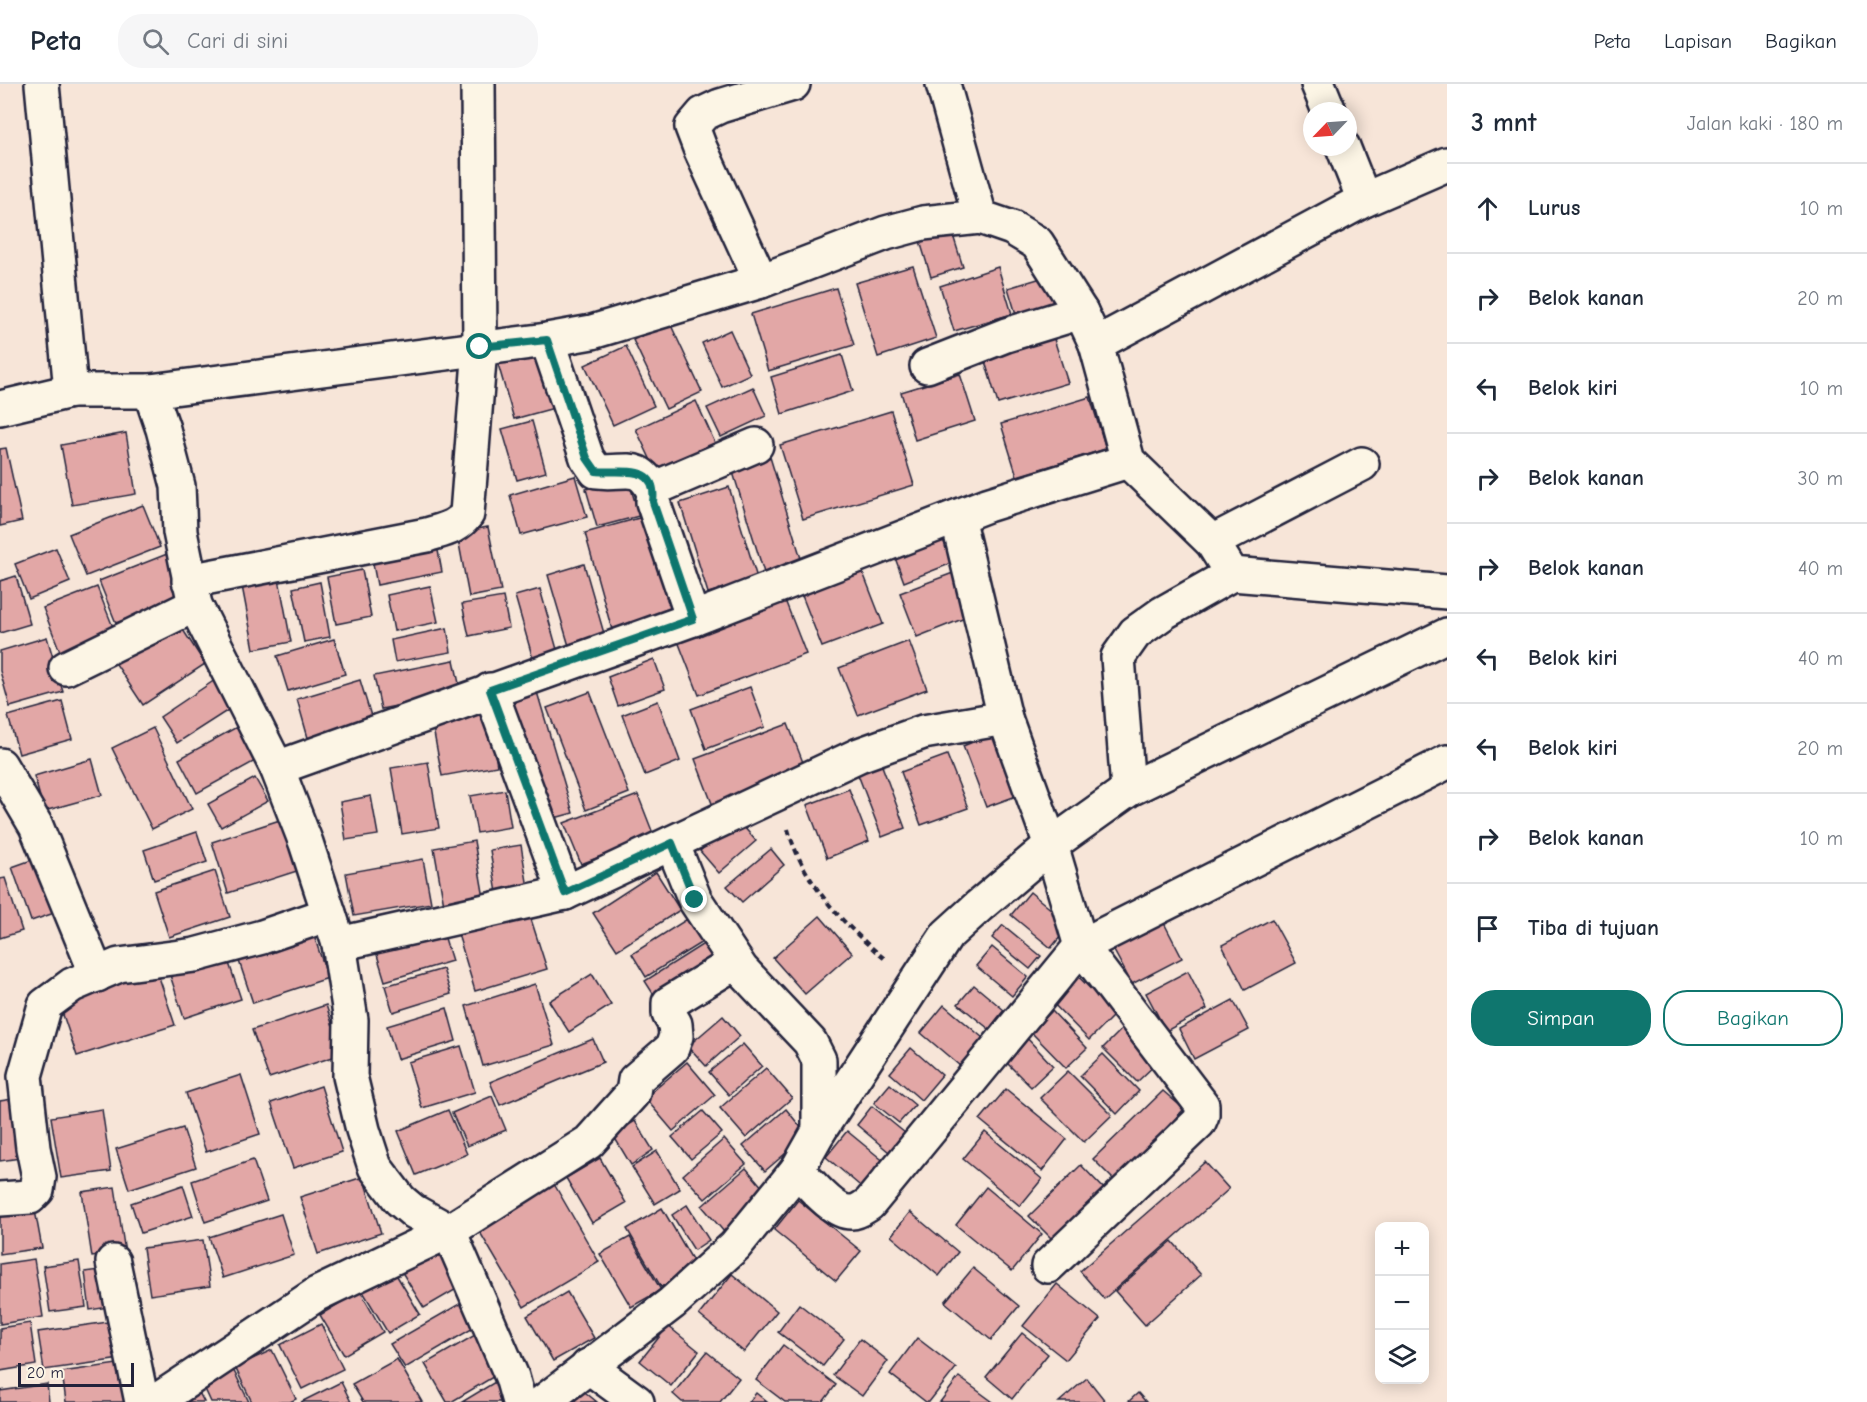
<!DOCTYPE html>
<html lang="id">
<meta charset="utf-8">
<style>
:root{--surface:#fff;--page:#f6f6f7;--text:#1f2937;--muted:#747a83;--line:#e0e1e3;--accent:#0f766e}
body{margin:0;font-family:"Comic Neue",sans-serif;background:var(--page);color:var(--text)}
.controls{position:absolute;right:18px;bottom:18px;display:grid;overflow:hidden;border-radius:12px;box-shadow:0 3px 15px #0003}
.controls button{width:54px;height:54px;display:grid;place-items:center;padding:0;border:0;border-bottom:2px solid var(--line);background:var(--surface);color:var(--text);font:30px sans-serif}
.compass{position:absolute;left:1303px;top:18px;width:54px;height:54px;border-radius:50%;background:var(--surface);box-shadow:0 3px 15px #0003;rotate:245deg}
.scale{position:absolute;left:18px;bottom:15px;width:116px;box-sizing:border-box;padding-left:6px;border:3px solid #22223b;border-top:0;font-size:16px;line-height:21px;white-space:nowrap;color:#22223b;-webkit-text-stroke:4px #fcf5e5;paint-order:stroke}
.stop{position:absolute;width:18px;height:18px;margin:-14px;border:4px solid #0f766e;border-radius:50%;background:#fff}
.stop.end{background:#0f766e;border-color:#fff;box-shadow:0 2px 6px #0008}
.list{margin:0;padding:0;list-style:none}
h2{display:flex;justify-content:space-between;align-items:center;height:78px;margin:0;padding:0 24px;font-size:26px}
h2 small{font-size:20px;font-weight:400;color:var(--muted)}
.list li{display:grid;grid-template-columns:39px 1fr auto;gap:18px;align-items:center;box-sizing:border-box;height:90px;padding:0 24px;border-top:2px solid var(--line)}
.list b{display:block;font-size:22px;white-space:nowrap}
.list em{font-size:20px;font-style:normal;color:var(--muted)}
.actions{display:flex;gap:12px;padding:18px 24px}
.actions a{flex:1;padding:14px 0;border:2px solid var(--accent);border-radius:24px;text-align:center;font-size:21px;color:var(--accent)}
.actions .main{background:var(--accent);color:#fff}
.icon{flex:none;width:33px;height:33px;fill:none;stroke:currentColor;stroke-width:2;stroke-linecap:round;stroke-linejoin:round}
.map{position:relative;flex:none;width:1447px;height:1318px;overflow:hidden}
header{display:flex;align-items:center;gap:36px;box-sizing:border-box;height:84px;padding:0 30px;background:var(--surface);border-bottom:2px solid var(--line)}
header strong{font-size:28px}
nav{display:flex;gap:33px;margin-inline-start:auto;font-size:21px}
.search{width:420px;height:54px;background:var(--page);display:flex;align-items:center;gap:15px;box-sizing:border-box;padding:0 21px;border-radius:24px;color:var(--muted);font-size:22px}
main{display:flex}
aside{flex:1;background:var(--surface)}
.map>svg:first-child{display:block}
.building{fill:#e2a7a6;stroke:#22223b;stroke-width:1.5}
.lines{fill:none;stroke-linecap:round;stroke-linejoin:round}
.minor-casing{stroke:#22223b;stroke-width:38}
.path{stroke:#22223b;stroke-width:4;stroke-dasharray:6 4.5;stroke-linecap:butt}
.minor{stroke:#fcf5e5;stroke-width:33}
.route{stroke:#0f766e;stroke-width:8}
</style>
<header>
<strong>Peta</strong>
<div class="search"><svg class="icon" aria-label="search" viewBox="0 0 24 24"><circle cx="10" cy="10" r="6"/><path d="M15 15l6 6"/></svg>Cari di sini</div>
<nav><a>Peta</a><a>Lapisan</a><a>Bagikan</a></nav>
</header>
<main>
<div class="map">
<svg width="1447" height="1318" viewBox="0 0 1447 1318">
<rect width="100%" height="100%" fill="#f7e5d8"/>
<filter id="ink" filterUnits="userSpaceOnUse"><feTurbulence type="fractalNoise" baseFrequency=".0167" numOctaves="2"/><feDisplacementMap in="SourceGraphic" scale="12" xChannelSelector="R" yChannelSelector="G"/><feConvolveMatrix kernelMatrix="1 2 1 2 8 2 1 2 1" color-interpolation-filters="sRGB"/></filter>
<g filter="url(#ink)">
<!-- building -->
<g class="building">
<polygon points="952,148 963,183 931,193 920,157"/>
<polygon points="913,182 936,254 878,273 855,199"/>
<polygon points="998,183 1012,230 954,247 940,202"/>
<polygon points="1048,192 1059,227 1019,240 1008,204"/>
<polygon points="836,204 854,261 768,287 751,230"/>
<polygon points="670,239 702,308 666,325 633,256"/>
<polygon points="730,246 750,290 722,303 702,259"/>
<polygon points="1053,252 1068,299 998,320 984,274"/>
<polygon points="626,262 654,322 613,341 585,281"/>
<polygon points="538,269 554,324 514,335 498,280"/>
<polygon points="842,271 853,307 782,330 771,293"/>
<polygon points="960,290 975,337 915,356 901,308"/>
<polygon points="753,303 766,332 721,353 707,324"/>
<polygon points="1090,313 1106,365 1017,392 1001,340"/>
<polygon points="696,317 715,359 656,387 636,345"/>
<polygon points="891,327 914,401 803,435 780,361"/>
<polygon points="532,337 546,388 517,396 502,345"/>
<polygon points="126,349 136,410 72,421 61,361"/>
<polygon points="6,364 22,437 0,442 0,365"/>
<polygon points="770,373 803,481 765,492 732,385"/>
<polygon points="575,392 587,433 521,451 510,411"/>
<polygon points="628,394 639,432 597,443 586,405"/>
<polygon points="729,403 757,494 708,509 680,419"/>
<polygon points="143,421 160,463 86,492 69,450"/>
<polygon points="650,431 677,529 612,546 585,449"/>
<polygon points="488,443 501,507 469,513 457,449"/>
<polygon points="942,453 952,479 904,498 894,471"/>
<polygon points="436,456 442,488 377,501 371,469"/>
<polygon points="56,464 70,498 29,515 15,480"/>
<polygon points="167,470 184,512 116,539 99,497"/>
<polygon points="584,480 605,553 569,562 548,491"/>
<polygon points="362,486 371,533 336,540 327,493"/>
<polygon points="862,486 883,540 822,563 801,509"/>
<polygon points="953,489 970,532 917,553 900,509"/>
<polygon points="16,492 30,540 0,549 0,497"/>
<polygon points="279,495 291,558 254,565 242,502"/>
<polygon points="320,498 330,553 304,558 293,504"/>
<polygon points="430,502 438,538 394,547 387,511"/>
<polygon points="97,503 115,548 61,570 43,524"/>
<polygon points="540,505 558,569 533,575 515,512"/>
<polygon points="783,511 806,570 699,611 676,552"/>
<polygon points="503,513 509,544 469,552 462,520"/>
<polygon points="178,538 205,580 143,621 116,580"/>
<polygon points="447,544 451,568 395,578 391,556"/>
<polygon points="47,553 63,608 10,623 0,587 0,567"/>
<polygon points="334,555 345,590 288,607 277,572"/>
<polygon points="909,557 927,605 858,631 839,584"/>
<polygon points="654,575 665,605 618,622 608,593"/>
<polygon points="454,576 461,609 381,625 374,592"/>
<polygon points="215,596 233,623 177,659 160,633"/>
<polygon points="360,596 374,642 310,661 297,615"/>
<polygon points="750,603 765,643 706,665 691,625"/>
<polygon points="537,608 573,729 540,738 504,618"/>
<polygon points="590,608 629,709 586,726 547,624"/>
<polygon points="62,617 72,655 19,670 8,632"/>
<polygon points="658,617 680,677 645,691 622,631"/>
<polygon points="488,624 497,682 442,692 431,633"/>
<polygon points="244,639 264,672 197,709 179,675"/>
<polygon points="788,640 806,686 713,722 695,675"/>
<polygon points="153,644 192,725 152,745 112,664"/>
<polygon points="995,649 1019,711 986,723 963,662"/>
<polygon points="947,671 968,724 921,741 901,688"/>
<polygon points="92,675 102,711 44,727 34,692"/>
<polygon points="428,678 439,744 402,750 391,684"/>
<polygon points="881,679 905,744 882,753 857,688"/>
<polygon points="255,694 268,717 221,743 208,720"/>
<polygon points="849,705 869,757 827,774 807,721"/>
<polygon points="505,706 511,743 477,749 470,712"/>
<polygon points="638,711 654,752 581,780 564,739"/>
<polygon points="371,712 378,751 346,756 340,718"/>
<polygon points="286,734 303,785 228,809 212,758"/>
<polygon points="737,735 756,757 719,789 700,767"/>
<polygon points="197,748 207,778 154,796 144,766"/>
<polygon points="474,757 484,814 444,821 434,764"/>
<polygon points="521,761 528,804 497,809 490,766"/>
<polygon points="771,765 784,781 742,818 727,802"/>
<polygon points="43,772 63,826 31,837 12,783"/>
<polygon points="423,775 431,819 354,832 346,789"/>
<polygon points="215,787 230,833 169,853 154,807"/>
<polygon points="656,788 680,826 617,866 593,829"/>
<polygon points="5,794 22,847 0,854 0,795"/>
<polygon points="1030,808 1070,841 1051,864 1011,831"/>
<polygon points="529,829 547,885 475,907 458,850"/>
<polygon points="692,832 707,855 646,893 632,870"/>
<polygon points="820,832 852,869 805,910 773,874"/>
<polygon points="1272,835 1296,879 1245,906 1222,861"/>
<polygon points="1163,837 1182,874 1132,900 1112,863"/>
<polygon points="441,841 452,877 385,897 374,861"/>
<polygon points="1003,841 1041,872 1030,885 992,854"/>
<polygon points="311,843 328,894 253,919 236,868"/>
<polygon points="705,859 719,881 659,919 645,897"/>
<polygon points="992,863 1028,893 1012,912 976,882"/>
<polygon points="226,870 241,915 184,934 169,888"/>
<polygon points="156,884 175,941 77,972 58,916"/>
<polygon points="443,885 451,910 393,928 385,902"/>
<polygon points="1072,886 1115,930 1089,956 1046,912"/>
<polygon points="1188,887 1207,925 1166,947 1146,909"/>
<polygon points="592,890 611,921 569,948 549,917"/>
<polygon points="535,900 554,961 483,982 466,922"/>
<polygon points="974,901 1004,926 989,945 958,920"/>
<polygon points="1233,916 1249,946 1194,975 1179,945"/>
<polygon points="326,921 342,970 269,994 252,946"/>
<polygon points="944,921 983,954 960,982 921,949"/>
<polygon points="447,924 456,957 397,975 387,942"/>
<polygon points="1052,927 1087,964 1066,984 1031,948"/>
<polygon points="723,932 740,952 706,982 688,962"/>
<polygon points="1125,942 1159,977 1137,998 1103,964"/>
<polygon points="1026,953 1053,982 1031,1003 1003,975"/>
<polygon points="593,955 603,978 500,1021 490,998"/>
<polygon points="743,960 762,982 729,1011 709,988"/>
<polygon points="461,962 475,1008 422,1024 408,978"/>
<polygon points="911,964 942,991 921,1016 890,989"/>
<polygon points="1103,970 1139,1007 1117,1030 1080,992"/>
<polygon points="687,978 715,1011 673,1047 645,1014"/>
<polygon points="766,984 792,1014 746,1054 720,1024"/>
<polygon points="1068,987 1112,1031 1084,1058 1040,1014"/>
<polygon points="241,991 260,1050 206,1068 186,1009"/>
<polygon points="890,1000 915,1021 899,1039 874,1019"/>
<polygon points="321,1002 342,1068 293,1084 271,1019"/>
<polygon points="1006,1005 1067,1055 1042,1087 980,1036"/>
<polygon points="1163,1007 1184,1025 1116,1098 1093,1075"/>
<polygon points="492,1012 506,1046 467,1062 452,1029"/>
<polygon points="19,1014 27,1073 0,1077 0,1017"/>
<polygon points="872,1022 905,1049 889,1068 857,1041"/>
<polygon points="102,1025 111,1087 61,1094 51,1033"/>
<polygon points="786,1025 807,1051 765,1087 743,1062"/>
<polygon points="448,1026 467,1070 416,1091 398,1047"/>
<polygon points="703,1027 722,1049 691,1075 672,1053"/>
<polygon points="635,1037 653,1066 631,1081 613,1051"/>
<polygon points="183,1044 196,1083 129,1105 116,1065"/>
<polygon points="847,1047 886,1079 865,1106 826,1073"/>
<polygon points="985,1048 1042,1095 1020,1122 963,1075"/>
<polygon points="724,1055 746,1080 705,1115 683,1091"/>
<polygon points="657,1067 680,1105 655,1120 632,1083"/>
<polygon points="600,1074 626,1119 592,1139 566,1094"/>
<polygon points="253,1076 267,1117 205,1138 192,1097"/>
<polygon points="1205,1078 1229,1105 1104,1215 1080,1187"/>
<polygon points="1081,1081 1110,1111 1058,1161 1029,1132"/>
<polygon points="746,1084 769,1111 725,1149 702,1122"/>
<polygon points="363,1093 381,1149 318,1170 300,1113"/>
<polygon points="554,1100 599,1178 524,1223 478,1145"/>
<polygon points="183,1101 193,1132 141,1149 131,1119"/>
<polygon points="115,1103 125,1168 92,1173 82,1108"/>
<polygon points="986,1103 1042,1150 1012,1187 956,1141"/>
<polygon points="798,1116 861,1167 836,1197 774,1146"/>
<polygon points="34,1121 42,1164 0,1170 0,1126"/>
<polygon points="687,1121 709,1156 694,1166 672,1131"/>
<polygon points="662,1124 696,1182 661,1203 627,1145"/>
<polygon points="910,1128 958,1168 939,1192 891,1152"/>
<polygon points="281,1130 294,1171 223,1194 209,1153"/>
<polygon points="630,1153 661,1206 631,1223 600,1170"/>
<polygon points="203,1156 210,1202 150,1211 143,1164"/>
<polygon points="1172,1157 1201,1191 1145,1241 1115,1207"/>
<polygon points="436,1164 460,1203 424,1224 400,1185"/>
<polygon points="34,1175 43,1233 0,1240 0,1180"/>
<polygon points="79,1177 86,1223 50,1228 43,1182"/>
<polygon points="973,1184 1019,1222 991,1256 945,1218"/>
<polygon points="107,1185 115,1222 90,1226 85,1188"/>
<polygon points="394,1187 420,1230 388,1249 362,1206"/>
<polygon points="732,1190 777,1227 744,1268 699,1231"/>
<polygon points="1057,1200 1100,1235 1066,1276 1023,1242"/>
<polygon points="360,1207 383,1248 344,1271 320,1231"/>
<polygon points="567,1208 594,1254 553,1277 527,1232"/>
<polygon points="468,1215 482,1239 405,1284 390,1260"/>
<polygon points="799,1220 844,1255 823,1282 778,1248"/>
<polygon points="122,1236 127,1274 44,1286 38,1248"/>
<polygon points="30,1239 36,1281 0,1287 0,1244"/>
<polygon points="321,1240 343,1285 302,1305 280,1261"/>
<polygon points="668,1242 699,1267 671,1302 640,1277"/>
<polygon points="1022,1249 1048,1270 1012,1315 986,1293"/>
<polygon points="475,1251 498,1290 451,1318 447,1318 425,1280"/>
<polygon points="917,1254 956,1284 929,1318 926,1318 890,1290"/>
<polygon points="860,1255 888,1277 862,1312 833,1291"/>
<polygon points="783,1261 836,1301 823,1318 785,1318 756,1296"/>
<polygon points="272,1266 296,1315 290,1318 252,1318 235,1283"/>
<polygon points="707,1268 739,1294 720,1318 682,1318 673,1310"/>
<polygon points="228,1275 249,1318 211,1318 198,1290"/>
<polygon points="397,1275 422,1318 363,1318 352,1300"/>
<polygon points="131,1278 138,1318 66,1318 62,1288"/>
<polygon points="959,1293 993,1318 940,1318"/>
<polygon points="1087,1294 1106,1318 1059,1318"/>
<polygon points="500,1295 514,1318 462,1318"/>
<polygon points="341,1298 351,1318 301,1318"/>
<polygon points="194,1299 204,1318 170,1318"/>
<polygon points="47,1300 49,1318 0,1318 0,1307"/>
<polygon points="575,1300 597,1318 561,1318"/>
<polygon points="756,1309 767,1318 749,1318"/>
<polygon points="1138,1309 1146,1318 1128,1318"/>
</g>
<g class="lines">
<defs>
<g id="minor">
<polyline points="42,0 71,307"/>
<polyline points="943,0 980,133"/>
<polyline points="1318,0 1329,27"/>
<polyline points="1343,63 1364,116"/>
<polyline points="761,197 700,64 692,43 703,30 720,22 793,0"/>
<path d="M547,256L587,374L596,387C626,391 638,376 654,408"/>
<polyline points="1096,260 1364,116 1447,80"/>
<polyline points="927,282 1006,251 1081,228"/>
<polyline points="150,307 163,345 178,402 180,448 195,521 277,684 306,759 339,860 351,936 350,992 363,1046 375,1083 400,1116 413,1127 449,1147 512,1293 519,1318"/>
<polyline points="0,324 71,307 150,307 547,256 592,248 761,197 886,149 923,139 980,133 1012,144 1037,159 1081,228 1096,260 1128,377 1212,458 1232,490 1447,508"/>
<polyline points="957,433 1005,634 1051,761 1081,862 1202,1021 1202,1031 1199,1038 1048,1182"/>
<polyline points="1212,458 1362,380"/>
<path d="M189,497L427,451C442,446 457,444 467,430L480,263L478,0"/>
<polyline points="693,535 653,418 654,408 660,402 756,361"/>
<polyline points="66,584 195,521"/>
<polyline points="490,606 565,809"/>
<polyline points="0,681 36,742 97,891"/>
<polyline points="277,684 693,535 987,421 1128,377"/>
<polyline points="1128,706 1118,573 1135,549 1163,529 1232,490"/>
<polyline points="672,759 695,816 741,885 810,958 819,976 819,1047"/>
<polyline points="339,860 565,809 859,671 923,648 1005,634"/>
<path d="M797,1086C809,1098 834,1130 852,1128C858,1128 864,1123 869,1120L1081,862L1447,678"/>
<polyline points="0,1115 30,1113 37,1106 39,1093 33,1064 25,992 45,921 72,901 119,881 195,871 262,853 329,830"/>
<polyline points="113,1178 142,1318"/>
<polyline points="588,1282 637,1318"/>
<polyline points="155,1318 317,1210 449,1147 589,1058 633,1009 635,996 672,964 676,952 675,940 669,930 669,919 736,878"/>
<polyline points="543,1318 672,1219 735,1162 797,1086 819,1047 947,851 979,822 1051,761 1128,706 1447,551"/>
</g>
</defs>
<!-- minor casing -->
<use href="#minor" class="minor-casing"/>
<!-- path -->
<path class="path" d="M788,745C803,799 844,841 886,876"/>
<!-- minor -->
<use href="#minor" class="minor"/>
</g>
</g>
<g class="lines" filter="url(#ink)">
<!-- route -->
<path class="route" d="M480,263L547,256L587,374L596,387C621,390 658,378 653,418L693,535L490,606L565,809L672,759L695,816"/>
</g>
</svg>
<div class="controls">
<button>+</button>
<button>−</button>
<button><svg class="icon" aria-label="layers" viewBox="0 0 24 24"><path d="M12 4l9 5-9 5-9-5zM3 14l9 5 9-5"/></svg></button>
</div>
<svg class="compass" viewBox="-18 -18 36 36"><path d="M0-13l5 13h-10z" fill="#e53935"/><path d="M0 13l5-13h-10z" fill="#747a83"/></svg>
<div class="scale">20 m</div>
<div class="stop" style="left:480px;top:263px"></div>
<div class="stop end" style="left:695px;top:816px"></div>
</div>
<aside>
<h2>3 mnt<small>Jalan kaki · 180 m</small></h2>
<ul class="list">
<li><svg class="icon" aria-label="ahead" viewBox="0 0 24 24"><path d="M12 20V5M6 11l6-6 6 6"/></svg><div><b>Lurus</b></div><em>10 m</em></li>
<li><svg class="icon" aria-label="right" viewBox="0 0 24 24"><path d="M7 20v-9h11M14 6l5 5-5 5"/></svg><div><b>Belok kanan</b></div><em>20 m</em></li>
<li><svg class="icon" aria-label="left" viewBox="0 0 24 24"><path d="M17 20v-9H6M10 6l-5 5 5 5"/></svg><div><b>Belok kiri</b></div><em>10 m</em></li>
<li><svg class="icon" aria-label="right" viewBox="0 0 24 24"><path d="M7 20v-9h11M14 6l5 5-5 5"/></svg><div><b>Belok kanan</b></div><em>30 m</em></li>
<li><svg class="icon" aria-label="right" viewBox="0 0 24 24"><path d="M7 20v-9h11M14 6l5 5-5 5"/></svg><div><b>Belok kanan</b></div><em>40 m</em></li>
<li><svg class="icon" aria-label="left" viewBox="0 0 24 24"><path d="M17 20v-9H6M10 6l-5 5 5 5"/></svg><div><b>Belok kiri</b></div><em>40 m</em></li>
<li><svg class="icon" aria-label="left" viewBox="0 0 24 24"><path d="M17 20v-9H6M10 6l-5 5 5 5"/></svg><div><b>Belok kiri</b></div><em>20 m</em></li>
<li><svg class="icon" aria-label="right" viewBox="0 0 24 24"><path d="M7 20v-9h11M14 6l5 5-5 5"/></svg><div><b>Belok kanan</b></div><em>10 m</em></li>
<li><svg class="icon" aria-label="arrive" viewBox="0 0 24 24"><path d="M6 21V4h12l-3 4 3 4H6"/></svg><div><b>Tiba di tujuan</b></div></li>
</ul>
<div class="actions"><a class="main">Simpan</a><a>Bagikan</a></div>
</aside>
</main>
